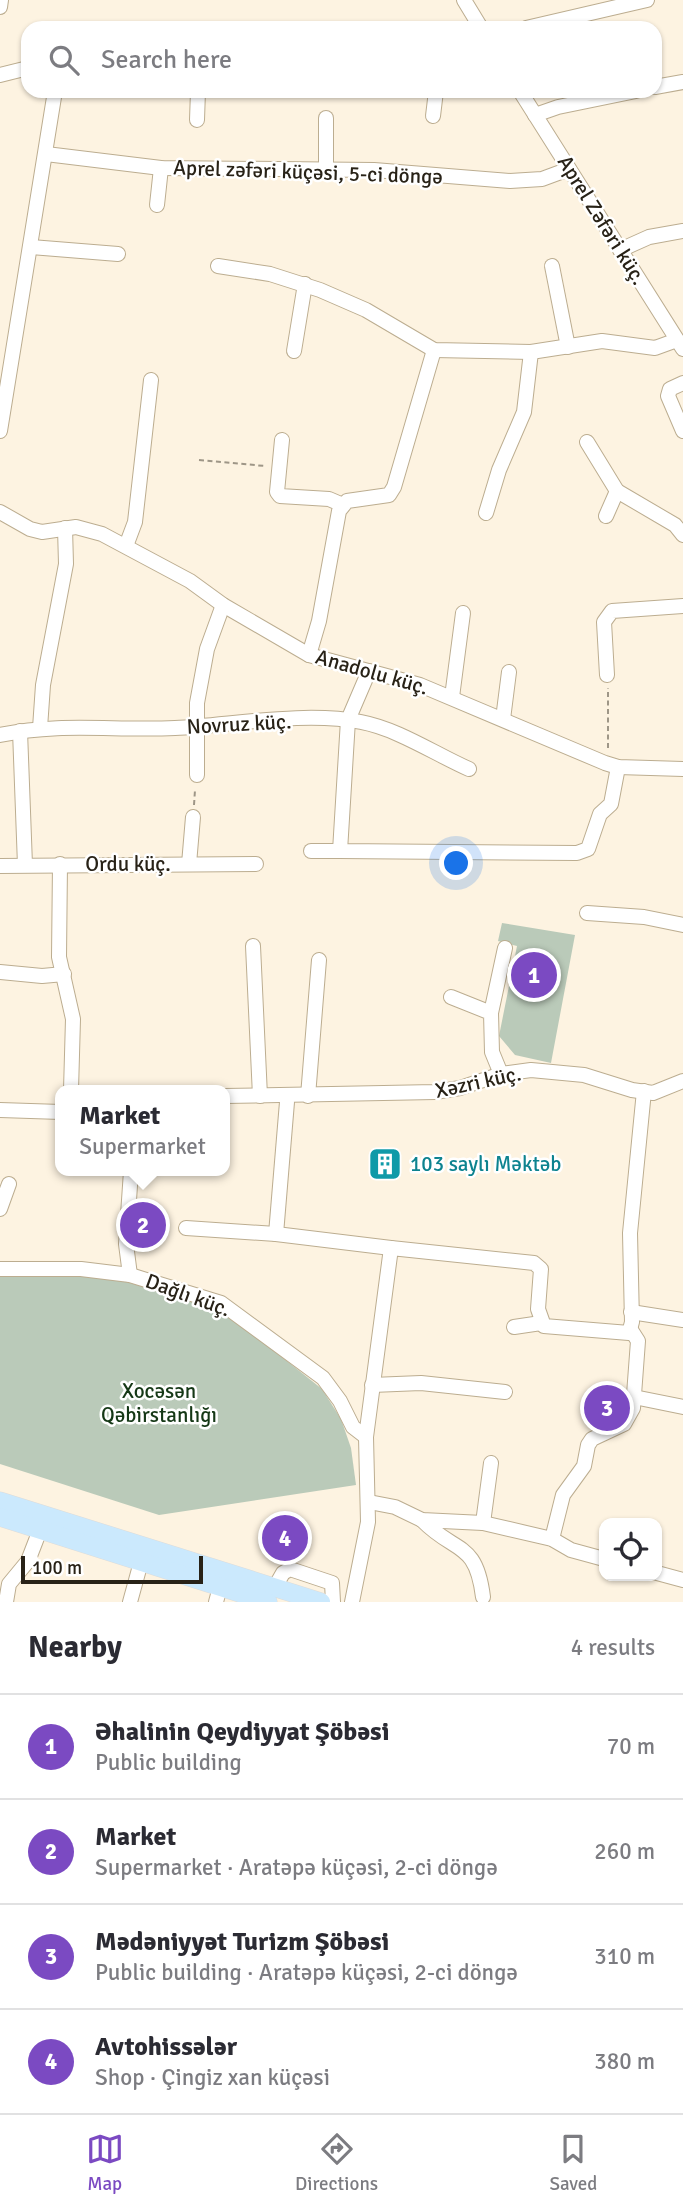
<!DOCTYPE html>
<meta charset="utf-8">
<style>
:root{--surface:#fff;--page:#f7f7f7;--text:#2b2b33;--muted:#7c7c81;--line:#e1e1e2;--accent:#7b4ac2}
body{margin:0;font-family:Signika,sans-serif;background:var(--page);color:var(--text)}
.controls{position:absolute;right:21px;bottom:21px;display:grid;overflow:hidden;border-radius:14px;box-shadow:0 2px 5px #0004}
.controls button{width:63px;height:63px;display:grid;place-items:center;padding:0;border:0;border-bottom:2px solid var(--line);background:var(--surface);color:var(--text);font:35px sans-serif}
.scale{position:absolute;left:21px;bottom:18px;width:182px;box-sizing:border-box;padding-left:7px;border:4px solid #282217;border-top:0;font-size:19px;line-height:24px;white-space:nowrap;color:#282217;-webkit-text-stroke:5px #fff;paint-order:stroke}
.you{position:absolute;left:457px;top:864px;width:24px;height:24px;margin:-18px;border:5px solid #fff;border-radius:50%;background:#1a73e8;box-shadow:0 0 0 10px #1a73e833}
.badge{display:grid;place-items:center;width:46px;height:46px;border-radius:50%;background:var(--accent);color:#fff;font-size:23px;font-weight:700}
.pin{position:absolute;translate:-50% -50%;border:4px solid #fff;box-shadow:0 2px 7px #0006}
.popup{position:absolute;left:55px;top:1085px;width:175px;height:91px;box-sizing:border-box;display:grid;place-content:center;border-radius:14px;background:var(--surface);filter:drop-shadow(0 2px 5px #0005);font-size:23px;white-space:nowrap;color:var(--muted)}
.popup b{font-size:26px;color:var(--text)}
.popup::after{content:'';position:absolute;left:50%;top:100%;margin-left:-14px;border:14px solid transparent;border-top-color:var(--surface)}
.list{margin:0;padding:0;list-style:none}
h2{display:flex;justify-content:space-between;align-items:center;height:91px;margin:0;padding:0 28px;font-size:30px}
h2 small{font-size:23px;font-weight:400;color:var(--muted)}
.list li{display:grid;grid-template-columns:46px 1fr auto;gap:21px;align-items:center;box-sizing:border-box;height:105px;padding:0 28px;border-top:2px solid var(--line)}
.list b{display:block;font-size:26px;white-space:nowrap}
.list p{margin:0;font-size:23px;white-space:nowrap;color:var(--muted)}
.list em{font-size:23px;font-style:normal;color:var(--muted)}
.icon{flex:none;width:38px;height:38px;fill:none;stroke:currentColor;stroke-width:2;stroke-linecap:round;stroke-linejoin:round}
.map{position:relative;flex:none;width:683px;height:1602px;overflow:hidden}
.search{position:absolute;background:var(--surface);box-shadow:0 2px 5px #0004;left:21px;right:21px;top:21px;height:77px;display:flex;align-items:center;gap:18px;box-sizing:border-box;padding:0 24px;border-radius:21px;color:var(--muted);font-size:26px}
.sheet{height:511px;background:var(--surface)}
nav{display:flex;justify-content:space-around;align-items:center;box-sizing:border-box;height:98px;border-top:2px solid var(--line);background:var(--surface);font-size:19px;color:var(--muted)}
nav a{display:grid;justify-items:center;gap:4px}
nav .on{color:var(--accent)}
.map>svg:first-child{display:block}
.green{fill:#bacab9}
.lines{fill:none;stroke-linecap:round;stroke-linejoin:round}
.minor-casing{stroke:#bcad90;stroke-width:16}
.major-casing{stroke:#dddcda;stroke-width:19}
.path{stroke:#9e9687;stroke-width:2;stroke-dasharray:5 3.5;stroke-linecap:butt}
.minor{stroke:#fff;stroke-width:14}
.major{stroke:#cbe9fd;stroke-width:18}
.labels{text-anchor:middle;stroke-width:5;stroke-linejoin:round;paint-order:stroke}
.street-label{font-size:21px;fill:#282217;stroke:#fff}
.culture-label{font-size:21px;fill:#0d838f;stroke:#fff;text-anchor:start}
.park-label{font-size:21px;fill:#153816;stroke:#fff}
</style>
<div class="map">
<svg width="683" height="1602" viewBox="0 0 683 1602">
<rect width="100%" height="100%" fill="#fdf3e1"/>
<!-- green -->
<g class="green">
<polygon points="502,923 575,935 551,1063 515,1055 499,1036 517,946 498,941"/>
<polygon points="63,1274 113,1278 223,1310 322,1389 341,1419 351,1448 356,1485 159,1515 0,1464 0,1275"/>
</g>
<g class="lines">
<defs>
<g id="minor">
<polyline points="464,0 481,28"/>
<polyline points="0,7 1,0"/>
<polyline points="526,28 647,0"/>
<polyline points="0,75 28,68"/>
<polyline points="655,87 683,82"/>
<polyline points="520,91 683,349"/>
<polyline points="535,115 558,107 636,91"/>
<polyline points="433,116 436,91"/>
<polyline points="197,120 198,91"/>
<polyline points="46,154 161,168 374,170 510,181 542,179 569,169"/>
<polyline points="326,168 326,118"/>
<polyline points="157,205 161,168"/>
<polyline points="31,247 118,254"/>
<polyline points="620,250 649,237 683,231"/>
<polyline points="218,266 270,274 320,290 366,310 434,350 531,352 602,341 655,348 677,340"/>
<polyline points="552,266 568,347"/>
<polyline points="294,351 305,284"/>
<polyline points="683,383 670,389 668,396 683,431"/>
<polyline points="0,431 55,91"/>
<polyline points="282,440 277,492 280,496 329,499 343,505"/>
<polyline points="587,442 617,491 675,525 683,535"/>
<polyline points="0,512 30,529 42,532 76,527 102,534 190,581 223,605 309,655 420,685 605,763 618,767 683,769"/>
<polyline points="486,513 499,470 524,412 531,352"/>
<polyline points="606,516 617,491"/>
<polyline points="126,546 135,522 151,380"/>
<polyline points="309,655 319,621 339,511 347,501 389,495 394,487 434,350"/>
<polyline points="369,671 348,720 340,851 577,853 588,849 600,814 611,804 618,767"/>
<polyline points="607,675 604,622 612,611 683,606"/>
<polyline points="452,697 463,613"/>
<polyline points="503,719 509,672"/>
<polyline points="40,728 43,685 66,564 65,528"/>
<polyline points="20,731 25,865"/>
<path d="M0,735C61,722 114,731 175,728C233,725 304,711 361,722C398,729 435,754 469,769"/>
<polyline points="197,775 197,703 207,649 223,605"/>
<polyline points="311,851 340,851"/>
<polyline points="60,864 59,957 73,1019 71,1090"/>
<polyline points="189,864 193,817"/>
<polyline points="0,866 256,864"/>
<polyline points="587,913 644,917 683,925"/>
<polyline points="253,946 260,1096"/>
<polyline points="0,972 42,976 64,974"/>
<polyline points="451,997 491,1013 492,1052 501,1074"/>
<polyline points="491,1013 505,948"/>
<polyline points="225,1096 435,1092 460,1088 501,1074 531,1070 584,1075 632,1090 653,1093 683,1081"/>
<polyline points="308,1096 319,960"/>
<polyline points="0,1110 61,1112"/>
<polyline points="0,1209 9,1184"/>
<polyline points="186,1228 276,1234 391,1248"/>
<polyline points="276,1234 287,1102"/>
<polyline points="0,1269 81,1269 130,1275 221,1303 323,1378 340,1401 353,1427 366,1437"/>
<polyline points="130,1275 126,1244 131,1171"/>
<polyline points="631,1312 683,1320"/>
<polyline points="514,1327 541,1323"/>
<polyline points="372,1385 421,1383 505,1392"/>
<polyline points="634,1397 683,1407"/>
<polyline points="369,1502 395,1507 422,1520 483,1523 552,1539 571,1550 604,1559"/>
<path d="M422,1520C455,1554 476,1540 483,1597"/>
<polyline points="483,1523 491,1463"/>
<polyline points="552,1539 563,1495 584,1466 588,1445 592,1439 624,1424 633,1408 638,1341 631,1330"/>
<polyline points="657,1573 683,1580"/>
<polyline points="275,1587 283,1573 290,1569 332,1583 333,1602"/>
<polyline points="6,1602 9,1584 28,1561 40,1530"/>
<polyline points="130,1602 141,1562"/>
<polyline points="216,1602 220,1587"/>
<polyline points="352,1602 368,1522 366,1437 391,1248 534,1263 541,1269 538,1309 544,1326 629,1333 632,1322 630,1233 644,1091"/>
</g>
<g id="major">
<polyline points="0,1501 321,1602"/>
<polyline points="0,1517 268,1602"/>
</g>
</defs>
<!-- minor casing -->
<use href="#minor" class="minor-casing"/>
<!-- major casing -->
<use href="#major" class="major-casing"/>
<!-- path -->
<g class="path">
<polyline points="199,460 265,466"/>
<polyline points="608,748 608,688"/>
<polyline points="194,805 195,790"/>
</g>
<!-- minor -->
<use href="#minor" class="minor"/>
<!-- major -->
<use href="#major" class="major"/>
</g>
<!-- icons -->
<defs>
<symbol id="building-square" viewBox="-11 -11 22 22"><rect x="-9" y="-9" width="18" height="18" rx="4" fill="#0f9aa8" stroke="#fff"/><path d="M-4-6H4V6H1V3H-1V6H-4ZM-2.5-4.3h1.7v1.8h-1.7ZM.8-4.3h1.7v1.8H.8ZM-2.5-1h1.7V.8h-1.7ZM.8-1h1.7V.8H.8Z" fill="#fff"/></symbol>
</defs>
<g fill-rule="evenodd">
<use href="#building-square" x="366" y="1145" width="38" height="38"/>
</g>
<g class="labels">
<!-- street labels -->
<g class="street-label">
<text transform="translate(308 172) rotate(2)" y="7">Aprel zəfəri küçəsi, 5-ci döngə</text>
<text transform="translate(602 220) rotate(58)" y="7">Aprel Zəfəri küç.</text>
<text transform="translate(372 672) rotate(16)" y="7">Anadolu küç.</text>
<text transform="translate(239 724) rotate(-3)" y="7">Novruz küç.</text>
<text x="128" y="871">Ordu küç.</text>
<text transform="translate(478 1082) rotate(-12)" y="7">Xəzri küç.</text>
<text transform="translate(188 1295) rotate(20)" y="7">Dağlı küç.</text>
</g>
<!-- culture labels -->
<g class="culture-label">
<text x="410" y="1171">103 saylı Məktəb</text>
</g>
<!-- park labels -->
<g class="park-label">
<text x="159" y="1398">Xocəsən<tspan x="159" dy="24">Qəbirstanlığı</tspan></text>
</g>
</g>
</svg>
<div class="controls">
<button><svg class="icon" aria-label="locate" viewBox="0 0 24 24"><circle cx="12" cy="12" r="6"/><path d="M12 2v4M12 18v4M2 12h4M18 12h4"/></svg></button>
</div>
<div class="scale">100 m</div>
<div class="you"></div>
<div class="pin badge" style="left:534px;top:975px">1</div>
<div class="pin badge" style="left:143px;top:1225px">2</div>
<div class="popup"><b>Market</b>Supermarket</div>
<div class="pin badge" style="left:607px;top:1408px">3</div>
<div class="pin badge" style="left:285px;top:1538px">4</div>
<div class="search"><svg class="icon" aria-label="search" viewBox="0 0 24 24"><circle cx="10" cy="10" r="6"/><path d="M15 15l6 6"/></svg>Search here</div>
</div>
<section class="sheet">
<h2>Nearby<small>4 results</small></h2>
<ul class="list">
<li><span class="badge">1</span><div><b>Əhalinin Qeydiyyat Şöbəsi</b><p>Public building</p></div><em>70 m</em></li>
<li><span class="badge">2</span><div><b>Market</b><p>Supermarket · Aratəpə küçəsi, 2-ci döngə</p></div><em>260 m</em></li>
<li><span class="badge">3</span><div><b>Mədəniyyət Turizm Şöbəsi</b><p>Public building · Aratəpə küçəsi, 2-ci döngə</p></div><em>310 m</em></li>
<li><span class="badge">4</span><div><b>Avtohissələr</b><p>Shop · Çingiz xan küçəsi</p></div><em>380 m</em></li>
</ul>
</section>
<nav>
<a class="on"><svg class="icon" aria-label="map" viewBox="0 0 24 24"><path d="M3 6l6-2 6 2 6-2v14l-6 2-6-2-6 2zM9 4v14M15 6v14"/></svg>Map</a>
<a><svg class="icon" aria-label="directions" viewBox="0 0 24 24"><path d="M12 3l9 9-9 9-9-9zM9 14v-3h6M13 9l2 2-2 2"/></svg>Directions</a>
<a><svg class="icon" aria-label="saved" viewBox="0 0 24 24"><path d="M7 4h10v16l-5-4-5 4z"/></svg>Saved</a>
</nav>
